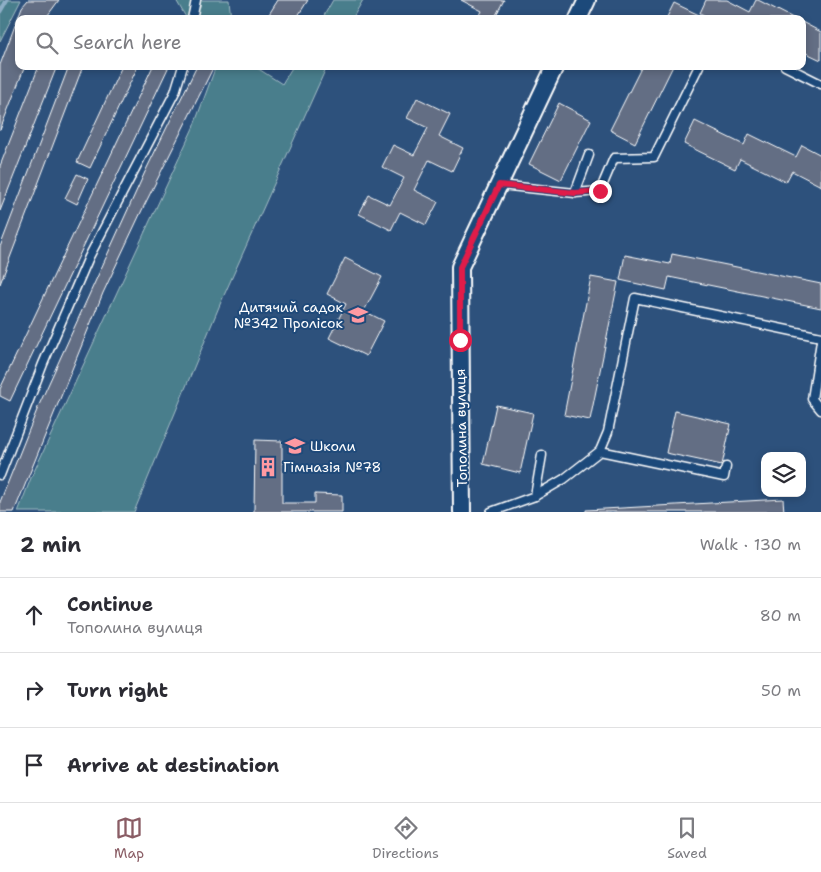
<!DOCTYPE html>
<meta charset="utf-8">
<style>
:root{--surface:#fff;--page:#f7f7f7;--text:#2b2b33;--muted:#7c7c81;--line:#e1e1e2;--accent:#8a5d65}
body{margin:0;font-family:"Shantell Sans",sans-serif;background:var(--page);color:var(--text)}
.controls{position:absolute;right:15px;bottom:15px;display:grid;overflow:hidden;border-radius:10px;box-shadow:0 2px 8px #0003}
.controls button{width:45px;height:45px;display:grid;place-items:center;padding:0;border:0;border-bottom:1px solid var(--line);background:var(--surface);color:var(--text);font:25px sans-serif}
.stop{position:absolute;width:15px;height:15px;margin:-11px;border:4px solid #e11d48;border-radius:50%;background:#fff}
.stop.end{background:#e11d48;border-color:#fff;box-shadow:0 1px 5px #0008}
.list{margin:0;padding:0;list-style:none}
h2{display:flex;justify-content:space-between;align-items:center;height:65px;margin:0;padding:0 20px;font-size:21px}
h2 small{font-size:16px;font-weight:400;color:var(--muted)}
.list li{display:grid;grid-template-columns:32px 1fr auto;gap:15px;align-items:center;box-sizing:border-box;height:75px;padding:0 20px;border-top:1px solid var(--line)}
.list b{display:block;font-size:19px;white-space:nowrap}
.list p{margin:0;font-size:16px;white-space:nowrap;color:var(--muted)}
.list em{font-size:16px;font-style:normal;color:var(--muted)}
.icon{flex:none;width:28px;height:28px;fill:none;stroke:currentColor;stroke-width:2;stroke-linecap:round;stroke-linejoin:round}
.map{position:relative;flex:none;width:821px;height:512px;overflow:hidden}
.search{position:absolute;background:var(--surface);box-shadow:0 2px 8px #0003;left:15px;right:15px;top:15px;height:55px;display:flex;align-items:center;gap:12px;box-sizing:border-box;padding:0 18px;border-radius:10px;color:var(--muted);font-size:19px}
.sheet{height:290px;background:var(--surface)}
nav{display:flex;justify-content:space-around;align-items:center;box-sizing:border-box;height:70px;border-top:1px solid var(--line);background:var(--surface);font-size:14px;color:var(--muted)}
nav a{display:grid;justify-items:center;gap:2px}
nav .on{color:var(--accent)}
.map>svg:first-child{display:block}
.green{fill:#4a7e8c;stroke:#a4bec6}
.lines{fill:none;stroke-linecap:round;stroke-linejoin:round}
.stream{stroke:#8eaec6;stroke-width:4}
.building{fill:#646e84;stroke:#fff}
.service-casing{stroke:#fff;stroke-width:11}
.minor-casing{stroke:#fff;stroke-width:20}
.service{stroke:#1f4a7a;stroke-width:8}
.minor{stroke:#1f4a7a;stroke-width:16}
.route{stroke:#e11d48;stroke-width:6}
.labels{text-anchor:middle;stroke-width:4;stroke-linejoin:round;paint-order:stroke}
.poi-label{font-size:14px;fill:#fff;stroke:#1f4a7a;text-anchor:start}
.street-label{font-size:14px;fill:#fff;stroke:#1f4a7a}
</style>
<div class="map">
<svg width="821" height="512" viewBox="0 0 821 512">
<rect width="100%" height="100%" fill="#2d517c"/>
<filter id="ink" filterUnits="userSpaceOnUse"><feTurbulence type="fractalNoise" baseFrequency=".02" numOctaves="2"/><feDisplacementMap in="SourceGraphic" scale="10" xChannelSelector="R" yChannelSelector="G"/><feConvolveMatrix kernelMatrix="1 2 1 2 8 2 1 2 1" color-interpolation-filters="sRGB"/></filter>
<g filter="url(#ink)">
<!-- green -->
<g class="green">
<polygon points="0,0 21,0 0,41"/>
<polygon points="176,0 229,0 231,19 187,19"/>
<polygon points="333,0 363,0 352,19 322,19"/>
<polygon points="216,66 254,66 282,84 293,66 327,66 221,302 134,512 18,512 31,478 193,128"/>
</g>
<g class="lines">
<!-- stream -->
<polyline class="stream" points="0,12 7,0"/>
</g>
<!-- building -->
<g class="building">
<polygon points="28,0 59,0 45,19 19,19 19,66 25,66 0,130 0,65 22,7"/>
<polygon points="278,0 308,0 296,19 266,19"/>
<polygon points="461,0 504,0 494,19 478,19 482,11"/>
<polygon points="706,0 727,0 750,12 756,0 758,0 795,19 711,19 700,13"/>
<polygon points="674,3 699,15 697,19 666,19"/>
<polygon points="802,22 821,32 821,60 802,51"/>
<polygon points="39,66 57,66 0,211 0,166"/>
<polygon points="69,66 83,66 0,284 0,247"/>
<polygon points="122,66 138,66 90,168 77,162"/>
<polygon points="153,66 169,66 10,401 0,396 0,389"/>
<polygon points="197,66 214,66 143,208 103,293 14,512 0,512 0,502 39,405 145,172"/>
<polygon points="642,66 673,66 635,143 610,130"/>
<polygon points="417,98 450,114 439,136 463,148 452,171 429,160 414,190 438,202 426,225 400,212 391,230 359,214 369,195 390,205 404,178 382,167 393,145 414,155 428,128 407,118"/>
<polygon points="559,103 591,120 561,180 529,164"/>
<polygon points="695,121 744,145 749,134 796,157 802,145 821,155 821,186 792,171 786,182 740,159 735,169 684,144"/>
<polygon points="77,174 88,179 77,204 65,198"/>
<polygon points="672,254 821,284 821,308 669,277 666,290 620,280 625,255 670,264"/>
<polygon points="345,258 382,277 364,311 384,321 366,356 329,338 346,304 327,294"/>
<polygon points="591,277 618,282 590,420 564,415"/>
<polygon points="496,405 533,413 520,473 483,464"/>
<polygon points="675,411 731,424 722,465 666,453"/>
<polygon points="255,440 282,441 282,503 315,503 315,494 342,495 342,512 254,512"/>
<polygon points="783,499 784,512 586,512 586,510"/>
</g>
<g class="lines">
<defs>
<g id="service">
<polyline points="192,19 196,0"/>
<polyline points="785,66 821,84"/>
<polyline points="499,185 575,193 600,191 614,158 654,157 699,66"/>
<polyline points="575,193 589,155"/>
<polyline points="821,341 812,399 821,410"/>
<polyline points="600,451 724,477 726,467"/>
<polyline points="0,475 43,364 89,257 175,92 183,66"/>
<polyline points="535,496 542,455"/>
<polyline points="491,512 535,496 564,479 600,451 608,432 635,298 821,337"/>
</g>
<g id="minor">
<polyline points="578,19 587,0"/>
<polyline points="462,512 460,267 555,66"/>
</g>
</defs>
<!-- service casing -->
<use href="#service" class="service-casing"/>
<!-- minor casing -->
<use href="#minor" class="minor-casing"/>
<!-- service -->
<use href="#service" class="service"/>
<!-- minor -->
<use href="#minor" class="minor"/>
</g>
</g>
<g class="lines" filter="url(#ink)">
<!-- route -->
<polyline class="route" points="460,340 460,267 499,185 575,193 600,191"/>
</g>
<!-- icons -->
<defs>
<symbol id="school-bare" viewBox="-9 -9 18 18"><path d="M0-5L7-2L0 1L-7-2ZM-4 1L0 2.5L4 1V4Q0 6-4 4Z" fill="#ff9aa2" stroke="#1f4a7a" stroke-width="2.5" paint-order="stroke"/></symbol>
<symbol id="building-bare" viewBox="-9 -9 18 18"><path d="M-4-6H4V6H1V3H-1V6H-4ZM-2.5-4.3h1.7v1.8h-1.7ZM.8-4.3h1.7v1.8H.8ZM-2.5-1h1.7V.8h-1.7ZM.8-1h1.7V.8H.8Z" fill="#ff9aa2" stroke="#1f4a7a" stroke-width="2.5" paint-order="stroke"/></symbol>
</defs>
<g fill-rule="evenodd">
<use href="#school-bare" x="344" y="301" width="28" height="28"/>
<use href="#school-bare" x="281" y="432" width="28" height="28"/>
<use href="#building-bare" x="254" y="453" width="28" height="28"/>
</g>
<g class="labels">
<!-- poi labels -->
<g class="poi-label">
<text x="343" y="312" text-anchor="end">Дитячий садок<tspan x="343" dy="16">№342 Пролісок</tspan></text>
<text x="310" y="451">Школи</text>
<text x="283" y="472">Гімназія №78</text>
</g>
<!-- street labels -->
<g class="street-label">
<text transform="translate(461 428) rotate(-91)" y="5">Тополина вулиця</text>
</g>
</g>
</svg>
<div class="controls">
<button><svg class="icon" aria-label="layers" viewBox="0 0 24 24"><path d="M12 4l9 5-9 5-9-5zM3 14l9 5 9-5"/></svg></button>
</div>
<div class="stop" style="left:460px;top:340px"></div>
<div class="stop end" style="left:600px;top:191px"></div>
<div class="search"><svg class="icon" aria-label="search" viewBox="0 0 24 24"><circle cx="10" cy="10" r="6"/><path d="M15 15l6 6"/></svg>Search here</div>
</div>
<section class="sheet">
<h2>2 min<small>Walk · 130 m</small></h2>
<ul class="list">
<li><svg class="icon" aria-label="ahead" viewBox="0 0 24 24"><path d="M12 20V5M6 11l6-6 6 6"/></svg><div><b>Continue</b><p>Тополина вулиця</p></div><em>80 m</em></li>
<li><svg class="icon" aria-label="right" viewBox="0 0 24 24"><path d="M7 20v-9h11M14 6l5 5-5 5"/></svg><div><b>Turn right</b></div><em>50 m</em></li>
<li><svg class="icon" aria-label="arrive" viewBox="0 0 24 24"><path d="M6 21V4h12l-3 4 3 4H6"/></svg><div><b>Arrive at destination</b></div></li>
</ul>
</section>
<nav>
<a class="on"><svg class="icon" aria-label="map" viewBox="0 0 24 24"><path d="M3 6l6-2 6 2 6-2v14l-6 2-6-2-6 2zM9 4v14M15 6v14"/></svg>Map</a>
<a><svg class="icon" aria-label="directions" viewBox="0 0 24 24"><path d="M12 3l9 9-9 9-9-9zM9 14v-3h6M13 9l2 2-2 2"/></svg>Directions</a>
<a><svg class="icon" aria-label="saved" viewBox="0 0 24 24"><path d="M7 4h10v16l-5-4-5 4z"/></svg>Saved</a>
</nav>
